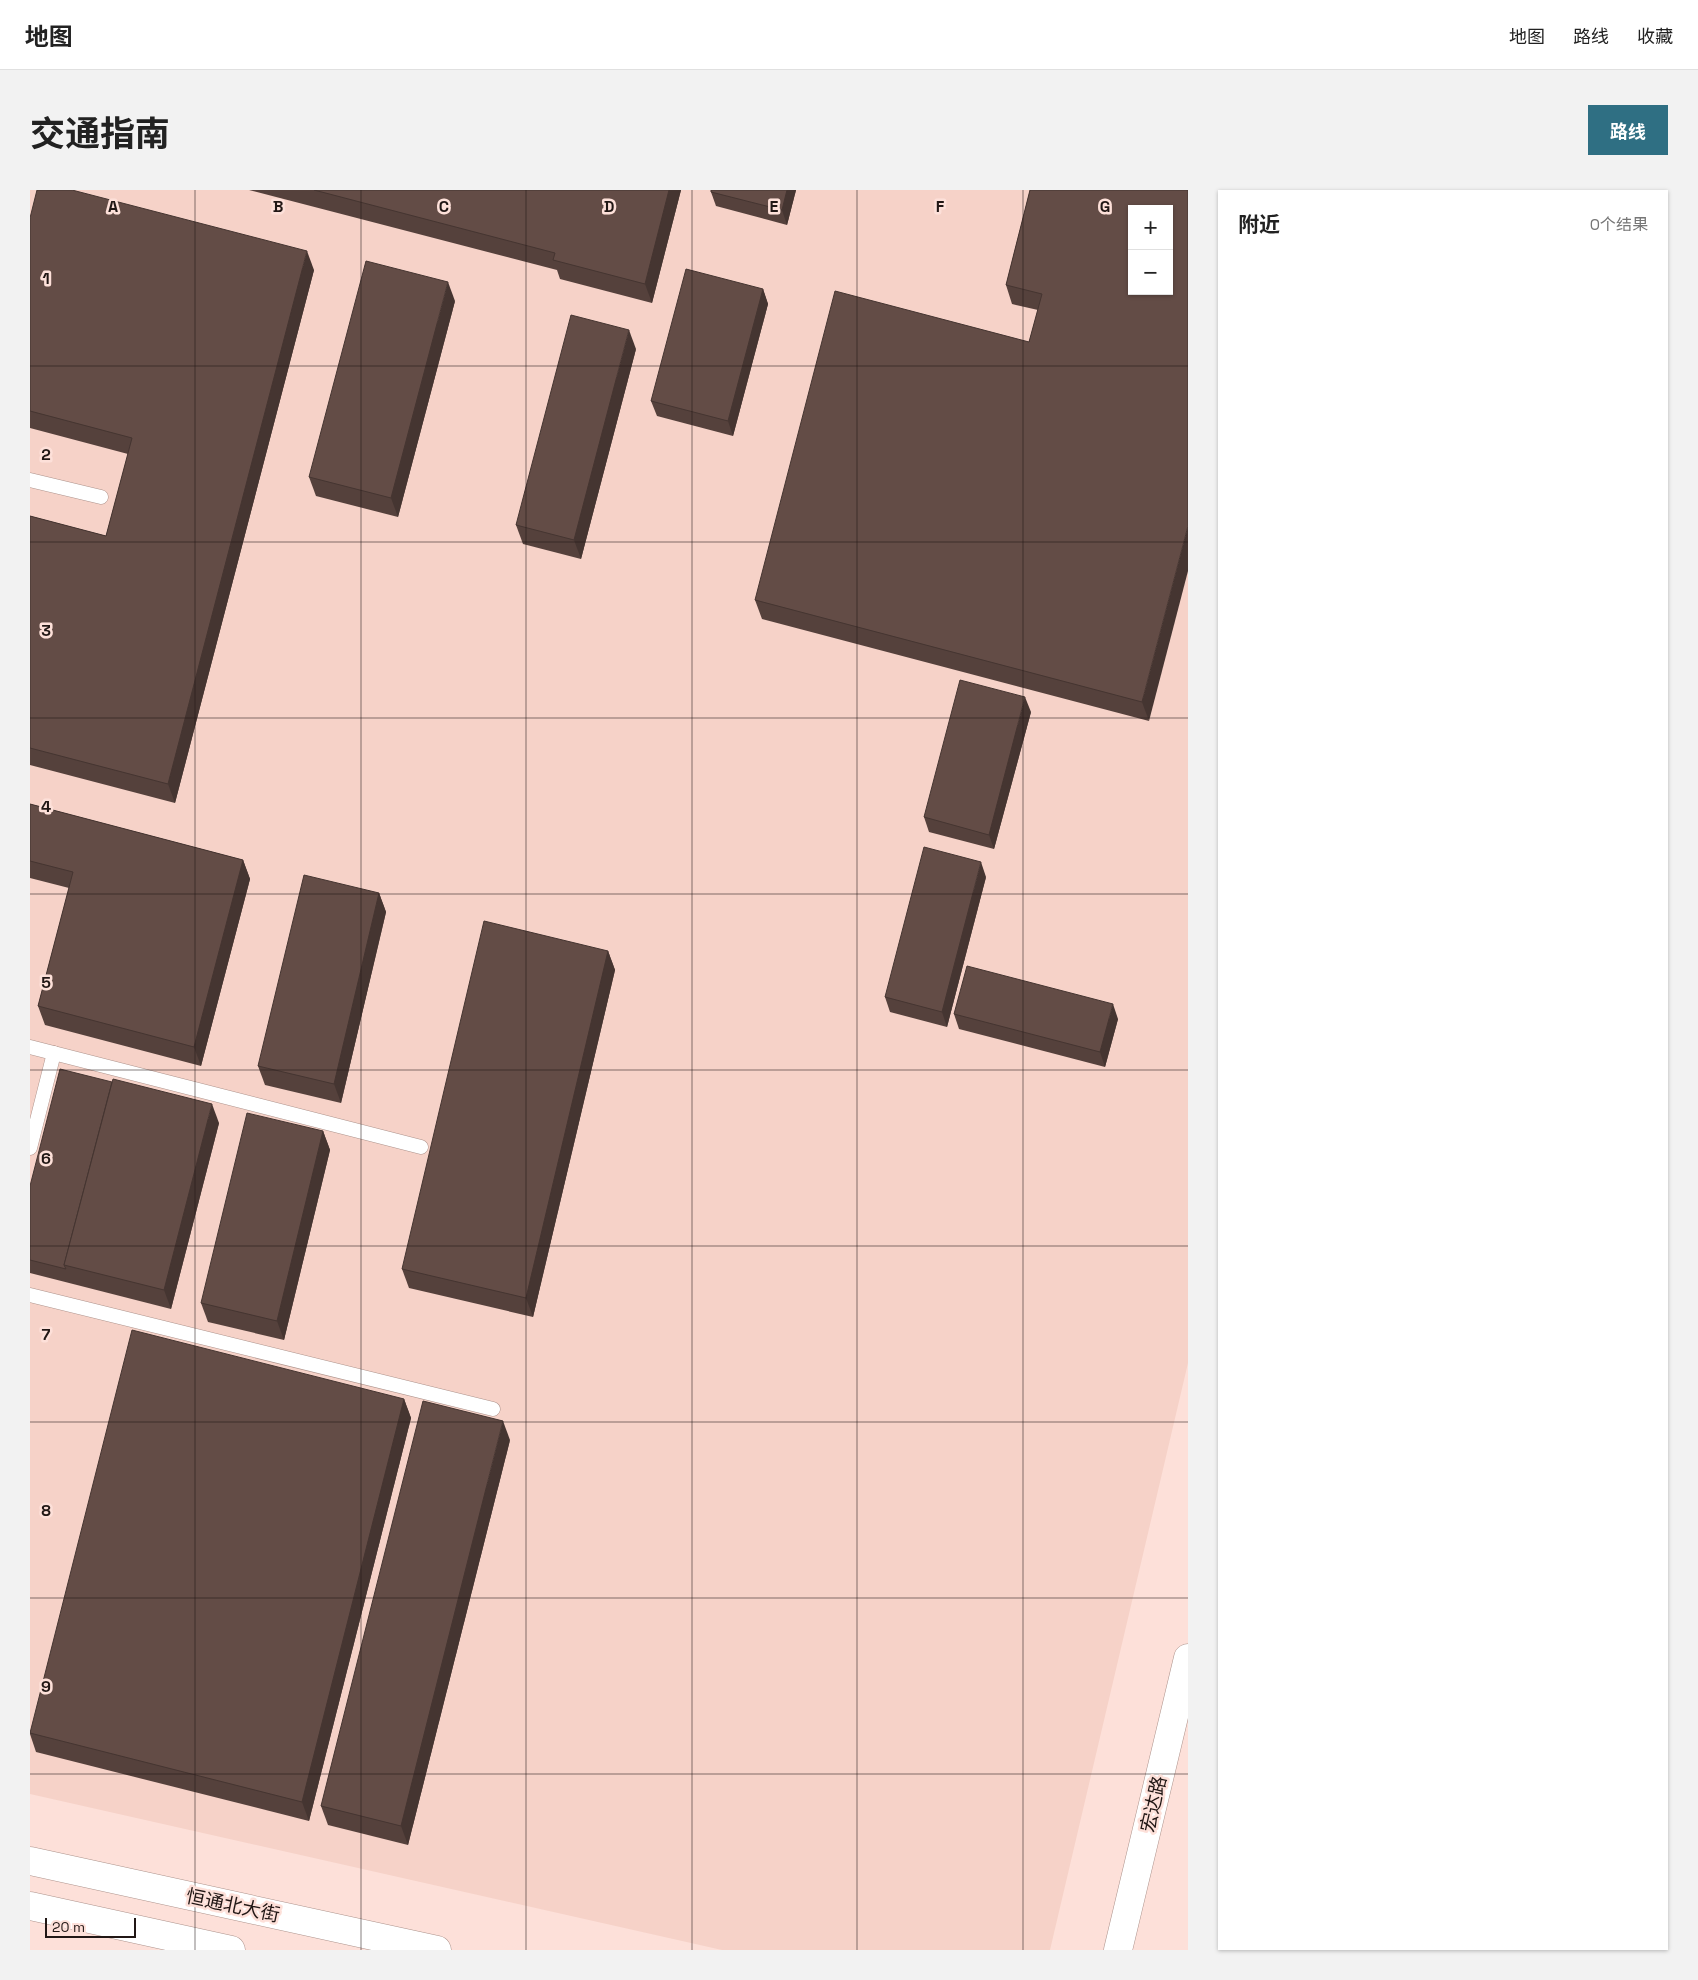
<!DOCTYPE html>
<html lang="zh">
<meta charset="utf-8">
<style>
:root{--surface:#fff;--page:#f2f2f2;--text:#222;--muted:#767676;--line:#e0e0e0;--accent:#2f6f83}
body{margin:0;font-family:"Space Grotesk","Noto Sans SC",sans-serif;background:var(--page);color:var(--text)}
.controls{position:absolute;right:15px;top:15px;display:grid;overflow:hidden;border-radius:0px;box-shadow:0 1px 4px #0004}
.controls button{width:45px;height:45px;display:grid;place-items:center;padding:0;border:0;border-bottom:1px solid var(--line);background:var(--surface);color:var(--text);font:25px sans-serif}
.scale{position:absolute;left:15px;bottom:12px;width:91px;box-sizing:border-box;padding-left:5px;border:2px solid #211715;border-top:0;font-size:14px;line-height:18px;white-space:nowrap;color:#211715;-webkit-text-stroke:4px #fde0d9;paint-order:stroke}
.list{margin:0;padding:0;list-style:none}
h2{display:flex;justify-content:space-between;align-items:center;height:65px;margin:0;padding:0 20px;font-size:21px}
h2 small{font-size:16px;font-weight:400;color:var(--muted)}
.map{position:relative;flex:none;width:1158px;height:1760px;overflow:hidden;border-radius:0px}
header{display:flex;align-items:center;gap:30px;box-sizing:border-box;height:70px;padding:0 25px;background:var(--surface);border-bottom:1px solid var(--line)}
header strong{font-size:24px}
nav{display:flex;gap:28px;margin-inline-start:auto;font-size:18px}
.intro{display:flex;align-items:center;justify-content:space-between;box-sizing:border-box;height:120px;padding:0 30px}
h1{margin:0;font-size:35px}
.button{padding:12px 22px;border-radius:0px;background:var(--accent);color:#fff;font-size:18px;font-weight:700}
main{display:flex;gap:30px;padding:0 30px}
aside{flex:1;background:var(--surface);border-radius:0px;box-shadow:0 1px 4px #0004}
.map>svg:first-child{display:block}
.built{fill:#f6d2c8;fill-rule:evenodd}
.lines{fill:none;stroke-linecap:round;stroke-linejoin:round}
.service-casing{stroke:#ad938c;stroke-width:15}
.tertiary-casing{stroke:#ad938c;stroke-width:29}
.secondary-casing{stroke:#ad938c;stroke-width:29}
.service{stroke:#fff;stroke-width:14}
.tertiary{stroke:#fff;stroke-width:28}
.secondary{stroke:#fff;stroke-width:28}
.wall{fill:#55413c}
.shaded-wall{fill:#453531}
.building{fill:#634c46;stroke:#453531;fill-rule:evenodd}
.grid{fill:none;stroke:#211715;stroke-width:1;stroke-opacity:0.55}
.labels{text-anchor:middle;stroke-width:5;stroke-linejoin:round;paint-order:stroke}
.street-label{font-size:19px;fill:#211715;stroke:#fde0d9}
.grid-label{font-size:16px;text-anchor:middle;font-weight:bold;fill:#211715;stroke:#fde0d9;stroke-width:5;stroke-linejoin:round;paint-order:stroke}
</style>
<header>
<strong>地图</strong>
<nav><a>地图</a><a>路线</a><a>收藏</a></nav>
</header>
<div class="intro"><h1>交通指南</h1><a class="button">路线</a></div>
<main>
<div class="map">
<svg width="1158" height="1760" viewBox="0 0 1158 1760">
<rect width="100%" height="100%" fill="#fde0d9"/>
<!-- built -->
<path class="built" d="M0,0H1158V1173L1020,1760H692L0,1604ZM1102,19H1139V101H1102Z"/>
<g class="lines">
<defs>
<g id="service">
<polyline points="0,290 71,307"/>
<polyline points="0,857 391,957"/>
<polyline points="0,958 24,863"/>
<polyline points="0,1105 463,1219"/>
</g>
<polyline id="tertiary" points="1088,1760 1158,1468"/>
<g id="secondary">
<polyline points="0,1671 407,1760"/>
<polyline points="0,1716 201,1760"/>
</g>
</defs>
<!-- service casing -->
<use href="#service" class="service-casing"/>
<!-- tertiary casing -->
<use href="#tertiary" class="tertiary-casing"/>
<!-- secondary casing -->
<use href="#secondary" class="secondary-casing"/>
<!-- service -->
<use href="#service" class="service"/>
<!-- tertiary -->
<use href="#tertiary" class="tertiary"/>
<!-- secondary -->
<use href="#secondary" class="secondary"/>
</g>
<!-- wall -->
<g class="wall">
<polygon points="219,0 651,0 622,113 530,89 527,80"/>
<polygon points="766,0 757,35 686,16 681,2"/>
<polygon points="1000,0 1119,531 732,429 725,410 999,152 1008,120 982,114 976,95"/>
<polygon points="0,28 284,80 145,613 0,575 0,326 76,346 98,264 0,238"/>
<polygon points="733,99 738,114 703,246 627,226 621,211"/>
<polygon points="425,111 368,327 286,306 279,287"/>
<polygon points="606,159 551,369 493,354 486,335"/>
<polygon points="1001,522 964,659 899,642 894,627"/>
<polygon points="0,614 213,670 220,689 171,876 15,835 8,816 39,698 0,688"/>
<polygon points="956,687 917,837 860,822 855,807"/>
<polygon points="349,703 356,722 311,913 235,895 228,876"/>
<polygon points="578,761 585,780 503,1127 379,1098 372,1079"/>
<polygon points="924,824 1088,829 1075,877 929,839"/>
<polygon points="82,892 189,933 141,1119 0,1083 0,996"/>
<polygon points="293,941 300,960 254,1150 178,1132 171,1113"/>
<polygon points="374,1209 381,1228 279,1631 6,1562 0,1544 0,1542"/>
<polygon points="480,1250 378,1655 298,1635 291,1616"/>
</g>
<!-- shaded-wall -->
<g class="shaded-wall">
<polygon points="639,0 651,0 622,113 615,94"/>
<polygon points="757,0 766,0 757,35 752,20"/>
<polygon points="277,61 284,80 145,613 138,594"/>
<polygon points="418,92 425,111 368,327 361,308"/>
<polygon points="733,99 738,114 703,246 698,231"/>
<polygon points="599,140 606,159 551,369 544,350"/>
<polygon points="1158,336 1158,381 1119,531 1112,512"/>
<polygon points="995,507 1001,522 964,659 959,645"/>
<polygon points="213,670 220,689 171,876 164,857"/>
<polygon points="951,672 956,687 917,837 912,822"/>
<polygon points="349,703 356,722 311,913 304,894"/>
<polygon points="578,761 585,780 503,1127 496,1108"/>
<polygon points="1083,814 1088,829 1075,877 1070,862"/>
<polygon points="182,914 189,933 141,1119 134,1100"/>
<polygon points="293,941 300,960 254,1150 247,1131"/>
<polygon points="374,1209 381,1228 279,1631 272,1612"/>
<polygon points="473,1231 480,1250 378,1655 371,1636"/>
</g>
<!-- building -->
<g class="building">
<polygon points="7,0 42,0 277,61 138,594 0,558 0,326 76,346 102,248 0,221 0,28"/>
<polygon points="284,0 639,0 615,94 523,70 525,63"/>
<polygon points="681,0 757,0 752,20 681,2"/>
<path d="M1000,0H1158V336L1112,512L725,410L805,101L999,152L1012,104L976,95ZM1102,19H1139V101H1102Z"/>
<polygon points="336,71 418,92 361,308 279,287"/>
<polygon points="656,79 733,99 698,231 621,211"/>
<polygon points="541,125 599,140 544,350 486,335"/>
<polygon points="930,490 995,507 959,645 894,627"/>
<polygon points="0,614 213,670 164,857 8,816 43,682 0,671"/>
<polygon points="894,657 951,672 912,822 855,807"/>
<polygon points="274,685 349,703 304,894 228,876"/>
<polygon points="454,731 578,761 496,1108 372,1079"/>
<polygon points="937,776 1083,814 1070,862 924,824"/>
<polygon points="30,879 82,892 34,1075 36,1079 0,1070 0,996"/>
<polygon points="83,889 182,914 134,1100 34,1075"/>
<polygon points="217,923 293,941 247,1131 171,1113"/>
<polygon points="102,1140 374,1209 272,1612 0,1543"/>
<polygon points="393,1211 473,1231 371,1636 291,1616"/>
</g>
<!-- grid -->
<path class="grid" d="M165,0V1760M331,0V1760M496,0V1760M662,0V1760M827,0V1760M993,0V1760M0,176H1158M0,352H1158M0,528H1158M0,704H1158M0,880H1158M0,1056H1158M0,1232H1158M0,1408H1158M0,1584H1158"/>
<g class="labels">
<!-- street labels -->
<g class="street-label">
<text transform="translate(1123 1614) rotate(-77)" y="7">宏达路</text>
<text transform="translate(203 1715) rotate(12)" y="7">恒通北大街</text>
</g>
</g>
<g class="grid-label">
<text x="83" y="22">A</text>
<text x="248" y="22">B</text>
<text x="414" y="22">C</text>
<text x="579" y="22">D</text>
<text x="744" y="22">E</text>
<text x="910" y="22">F</text>
<text x="1075" y="22">G</text>
<text x="16" y="94">1</text>
<text x="16" y="270">2</text>
<text x="16" y="446">3</text>
<text x="16" y="622">4</text>
<text x="16" y="798">5</text>
<text x="16" y="974">6</text>
<text x="16" y="1150">7</text>
<text x="16" y="1326">8</text>
<text x="16" y="1502">9</text>
</g>
</svg>
<div class="controls">
<button>+</button>
<button>−</button>
</div>
<div class="scale">20 m</div>
</div>
<aside>
<h2>附近<small>0个结果</small></h2>
<ul class="list">
</ul>
</aside>
</main>
